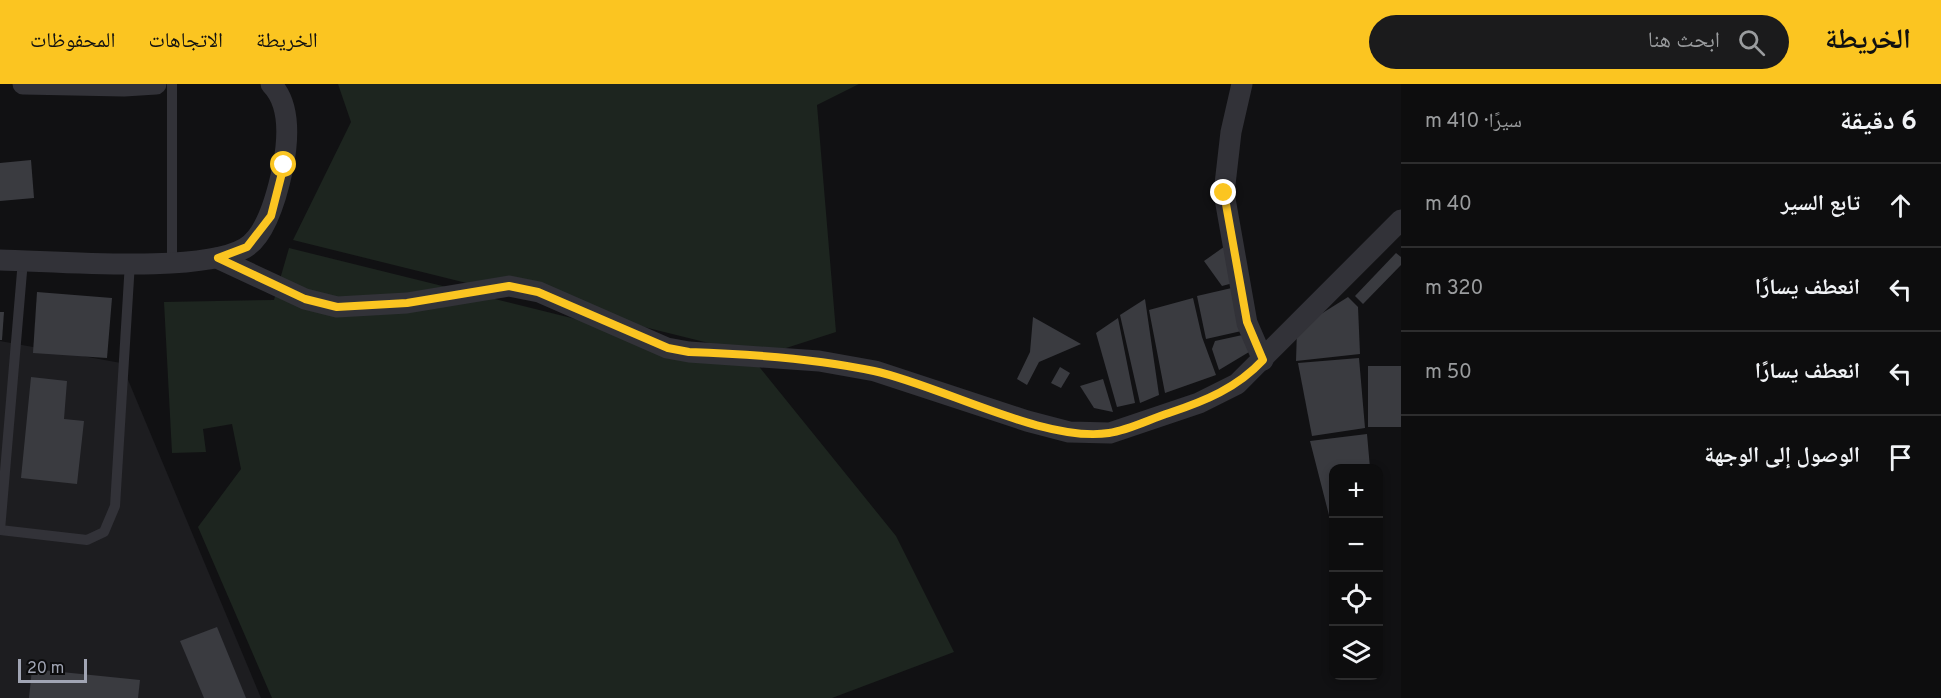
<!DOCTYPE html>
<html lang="ar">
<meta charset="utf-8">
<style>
:root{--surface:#0d0d0e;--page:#1b1b1c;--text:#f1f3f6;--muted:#9a9c9e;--line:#2d2d2e;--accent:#fbc521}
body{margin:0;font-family:Overpass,"Noto Naskh Arabic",sans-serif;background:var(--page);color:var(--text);direction:rtl}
.controls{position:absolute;right:18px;bottom:18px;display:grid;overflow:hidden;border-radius:12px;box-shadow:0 3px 9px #0003}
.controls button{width:54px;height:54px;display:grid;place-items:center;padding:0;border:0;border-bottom:2px solid var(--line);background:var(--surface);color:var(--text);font:30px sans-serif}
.scale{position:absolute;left:18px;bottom:15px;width:69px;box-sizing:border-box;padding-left:6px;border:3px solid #a1a5b4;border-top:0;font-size:16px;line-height:21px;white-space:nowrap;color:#a1a5b4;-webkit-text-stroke:4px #0c0c0d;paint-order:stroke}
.stop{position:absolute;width:18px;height:18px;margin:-14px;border:4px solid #fbc521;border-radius:50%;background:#fff}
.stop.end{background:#fbc521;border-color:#fff;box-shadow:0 2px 6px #0008}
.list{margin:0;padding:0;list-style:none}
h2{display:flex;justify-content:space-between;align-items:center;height:78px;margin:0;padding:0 24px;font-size:26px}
h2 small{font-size:20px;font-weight:400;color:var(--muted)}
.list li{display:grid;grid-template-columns:39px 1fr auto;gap:18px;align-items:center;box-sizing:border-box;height:84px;padding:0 24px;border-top:2px solid var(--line)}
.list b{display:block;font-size:22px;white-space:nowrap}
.list em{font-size:20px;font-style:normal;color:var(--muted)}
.icon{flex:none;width:33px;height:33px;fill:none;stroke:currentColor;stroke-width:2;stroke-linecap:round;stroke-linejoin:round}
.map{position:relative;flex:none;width:1401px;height:614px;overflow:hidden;direction:ltr}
header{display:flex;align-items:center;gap:36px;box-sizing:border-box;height:84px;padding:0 30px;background:var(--accent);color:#111}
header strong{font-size:28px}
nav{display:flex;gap:33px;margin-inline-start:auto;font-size:21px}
.search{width:420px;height:54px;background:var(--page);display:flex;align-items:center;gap:15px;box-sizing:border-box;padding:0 21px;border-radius:33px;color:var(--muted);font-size:22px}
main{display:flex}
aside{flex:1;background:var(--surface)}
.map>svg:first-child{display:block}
.built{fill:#1d1d20}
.green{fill:#1d251f}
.building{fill:#3a3b40}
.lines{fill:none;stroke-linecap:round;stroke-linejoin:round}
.service{stroke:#323238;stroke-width:10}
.minor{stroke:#323238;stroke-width:21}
.route{stroke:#fbc521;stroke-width:8}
</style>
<header>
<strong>الخريطة</strong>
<div class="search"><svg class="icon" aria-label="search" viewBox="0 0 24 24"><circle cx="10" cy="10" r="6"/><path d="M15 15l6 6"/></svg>ابحث هنا</div>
<nav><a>الخريطة</a><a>الاتجاهات</a><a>المحفوظات</a></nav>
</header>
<main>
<aside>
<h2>6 دقيقة<small>سيرًا · 410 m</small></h2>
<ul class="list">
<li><svg class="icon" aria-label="ahead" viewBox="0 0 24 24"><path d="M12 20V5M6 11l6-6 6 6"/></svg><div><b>تابع السير</b></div><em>40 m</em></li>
<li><svg class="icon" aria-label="left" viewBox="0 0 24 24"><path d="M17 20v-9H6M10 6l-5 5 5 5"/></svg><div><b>انعطف يسارًا</b></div><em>320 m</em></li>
<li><svg class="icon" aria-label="left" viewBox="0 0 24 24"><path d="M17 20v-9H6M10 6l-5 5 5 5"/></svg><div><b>انعطف يسارًا</b></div><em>50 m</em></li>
<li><svg class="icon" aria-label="arrive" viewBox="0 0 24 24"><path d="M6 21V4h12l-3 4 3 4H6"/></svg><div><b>الوصول إلى الوجهة</b></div></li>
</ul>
</aside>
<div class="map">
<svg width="1401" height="614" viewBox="0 0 1401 614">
<rect width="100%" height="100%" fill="#111113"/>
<!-- built -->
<polygon class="built" points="0,257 121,279 261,614 0,614"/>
<!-- green -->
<g class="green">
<polygon points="338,0 859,0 817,21 836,248 761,272 293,156 351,38"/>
<polygon points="289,164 757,280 896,452 954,568 832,614 272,614 198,443 241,385 232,340 203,345 206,368 172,369 164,218 274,216"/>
</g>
<!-- building -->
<g class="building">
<polygon points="31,76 34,114 0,117 0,79"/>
<polygon points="1228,160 1237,198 1222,202 1204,177"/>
<polygon points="1396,169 1401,173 1401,181 1363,220 1355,212"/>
<polygon points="1236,203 1246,246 1206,255 1197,212"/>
<polygon points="37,208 112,214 107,274 33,269"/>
<polygon points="1348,213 1358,223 1360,270 1296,277 1297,245"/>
<polygon points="1193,214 1202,253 1216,291 1165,309 1149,226"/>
<polygon points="1145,215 1159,311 1140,319 1120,231"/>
<polygon points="0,228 4,228 2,256 0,256"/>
<polygon points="1033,233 1081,260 1039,278 1027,301 1017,295 1030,268"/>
<polygon points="1118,234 1135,319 1117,323 1096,249"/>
<polygon points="1247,250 1249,268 1219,286 1212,265 1215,257"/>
<polygon points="1359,274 1365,344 1312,352 1298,279"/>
<rect x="1368" y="282" width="33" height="61"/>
<polygon points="1060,283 1070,289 1061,304 1051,299"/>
<polygon points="31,293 67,297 64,335 84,337 77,400 21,394"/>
<polygon points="1103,295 1113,328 1094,324 1080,302"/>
<polygon points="1367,350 1370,384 1334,384 1334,438 1331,439 1310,357"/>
<polygon points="217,543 246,614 204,614 180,557"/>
<polygon points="32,585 140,596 138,614 29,614"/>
</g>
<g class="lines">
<!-- service -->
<g class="service">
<polyline points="172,0 172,179"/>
<polyline points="0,446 87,456 104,448 115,422 130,178"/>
<polyline points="0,446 23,176"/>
</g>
<!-- minor -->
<g class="minor">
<polyline points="23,0 124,2 156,0"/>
<polyline points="1242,0 1231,48 1224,109 1247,239 1263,276"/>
<polyline points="217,174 305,215 337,223 407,219 509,202 539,208 667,264 689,268 819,277 875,287 1027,337 1069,348 1110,349 1199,319 1237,300 1401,136"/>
<path d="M0,176C56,177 201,190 245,164C267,151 278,107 283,83C288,57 291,20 271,0"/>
</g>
</g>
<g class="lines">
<!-- route -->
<path class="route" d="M284,81L271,132L247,163L218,174L305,215L337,223L407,219L509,202L538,208L668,264L689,268C750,270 813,274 874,287C940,301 1044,359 1109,349C1129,346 1150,335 1169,329C1205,317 1237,304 1263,276L1247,238L1224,109"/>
</g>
</svg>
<div class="controls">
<button>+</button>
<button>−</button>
<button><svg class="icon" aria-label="locate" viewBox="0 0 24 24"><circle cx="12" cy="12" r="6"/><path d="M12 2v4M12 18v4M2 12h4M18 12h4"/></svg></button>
<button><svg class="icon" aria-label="layers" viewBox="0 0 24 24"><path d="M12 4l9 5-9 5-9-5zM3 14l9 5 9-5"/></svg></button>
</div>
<div class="scale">20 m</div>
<div class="stop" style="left:284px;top:81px"></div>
<div class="stop end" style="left:1224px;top:109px"></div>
</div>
</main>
